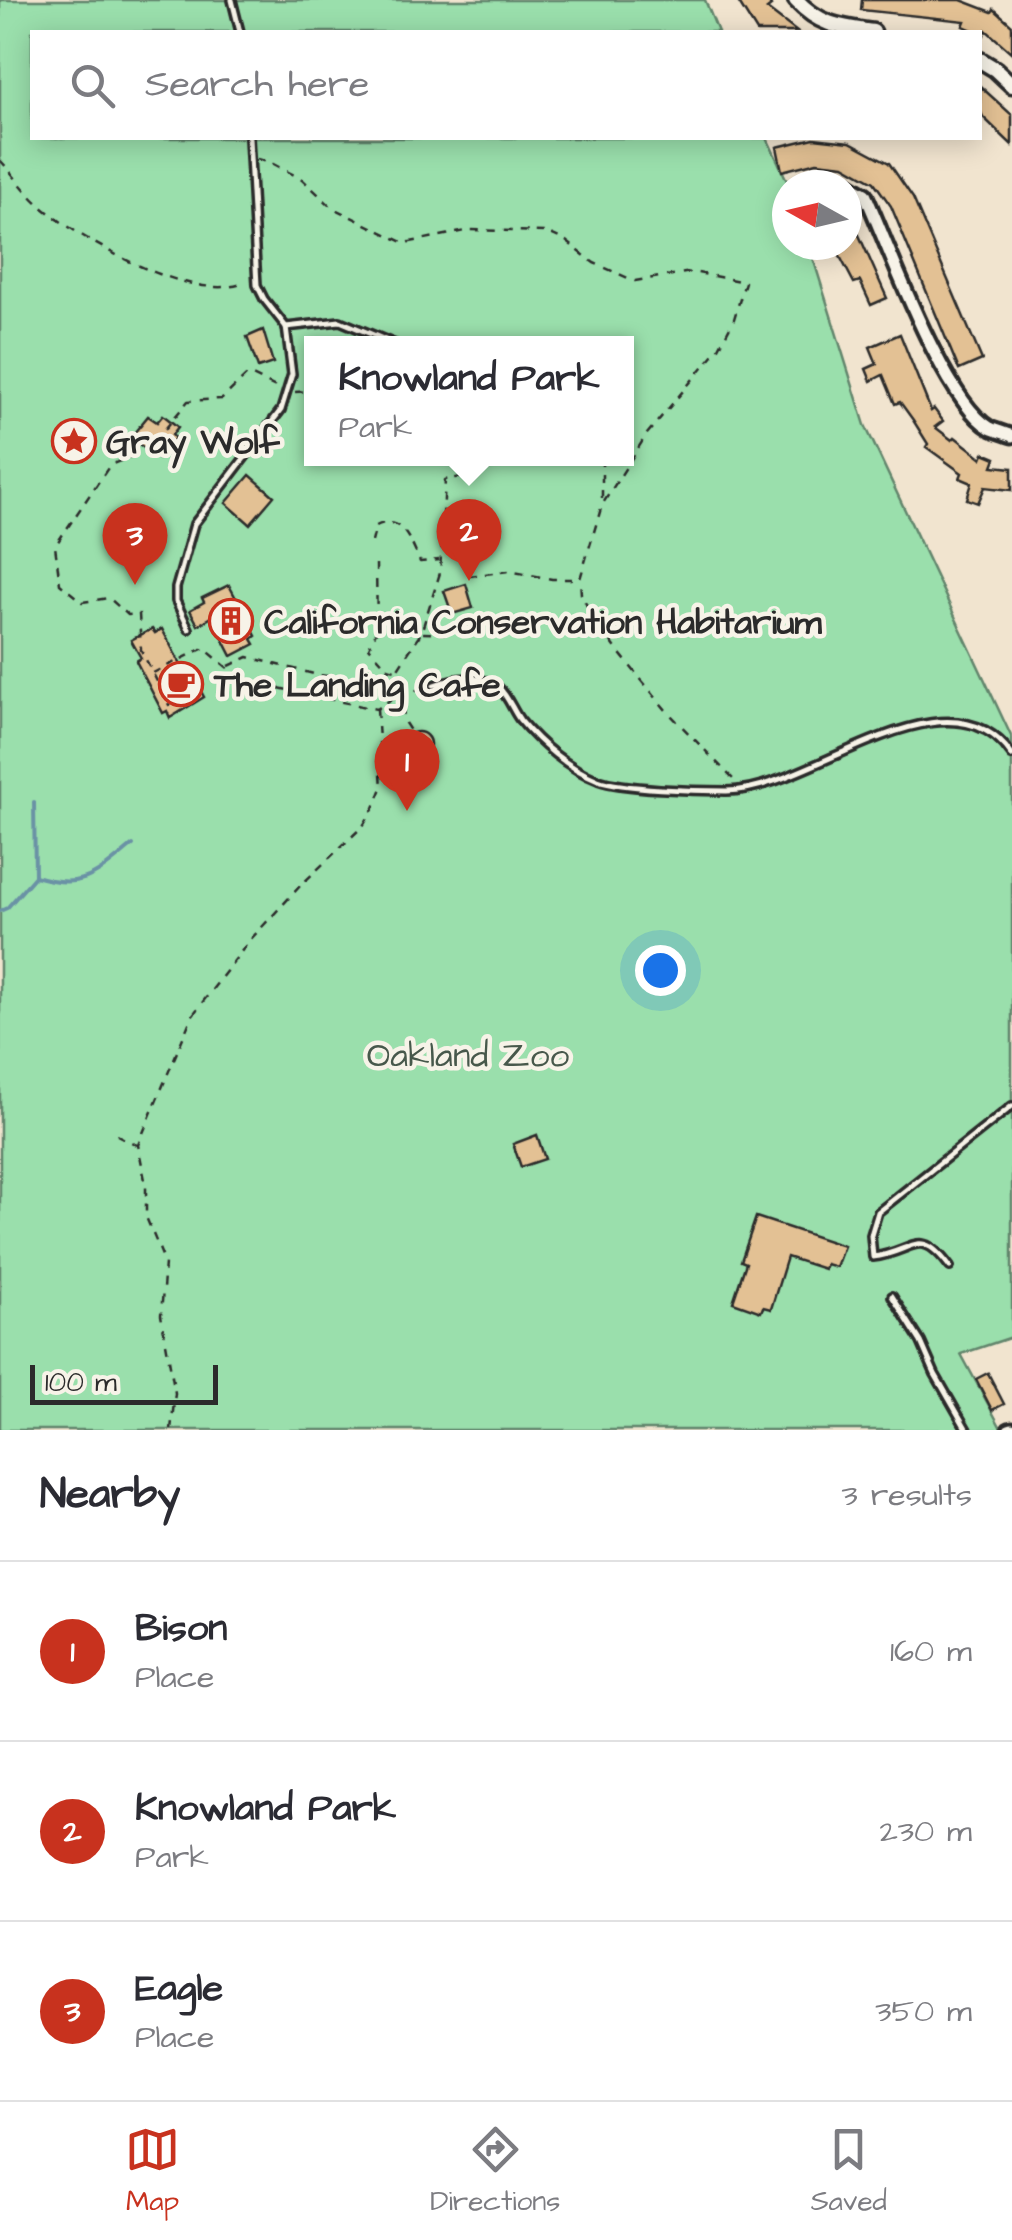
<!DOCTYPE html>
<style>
:root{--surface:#fff;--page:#f2f2f3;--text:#2b2b33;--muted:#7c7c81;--line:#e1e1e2;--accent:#c8321e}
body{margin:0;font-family:"Architects Daughter",sans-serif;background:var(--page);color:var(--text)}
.compass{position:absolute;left:772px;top:170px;width:90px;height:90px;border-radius:50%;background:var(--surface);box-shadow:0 5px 25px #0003;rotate:278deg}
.scale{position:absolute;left:30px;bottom:25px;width:188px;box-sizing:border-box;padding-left:10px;border:5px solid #2b2b2b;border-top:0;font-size:28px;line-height:35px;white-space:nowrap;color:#2b2b2b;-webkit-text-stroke:8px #f7f3e8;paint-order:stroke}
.you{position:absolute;left:660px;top:970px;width:35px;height:35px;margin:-25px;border:8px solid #fff;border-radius:50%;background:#1a73e8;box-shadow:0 0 0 15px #1a73e833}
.badge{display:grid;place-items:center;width:65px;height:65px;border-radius:50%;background:var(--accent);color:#fff;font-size:32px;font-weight:700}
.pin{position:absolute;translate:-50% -82px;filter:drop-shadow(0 2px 5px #0008)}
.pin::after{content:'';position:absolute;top:52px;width:35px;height:30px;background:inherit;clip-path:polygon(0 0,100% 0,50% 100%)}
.popup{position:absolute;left:304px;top:336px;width:330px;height:130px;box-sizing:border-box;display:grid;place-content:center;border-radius:0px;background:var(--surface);filter:drop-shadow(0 2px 8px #0005);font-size:32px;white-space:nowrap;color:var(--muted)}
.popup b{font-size:38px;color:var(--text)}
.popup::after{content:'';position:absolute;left:50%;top:100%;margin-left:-20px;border:20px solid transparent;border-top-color:var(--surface)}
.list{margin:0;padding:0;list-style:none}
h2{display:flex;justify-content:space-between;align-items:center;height:130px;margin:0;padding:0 40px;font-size:42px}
h2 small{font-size:32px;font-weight:400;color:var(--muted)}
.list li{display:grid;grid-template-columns:65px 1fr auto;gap:30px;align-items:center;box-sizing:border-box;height:180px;padding:0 40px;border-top:2px solid var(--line)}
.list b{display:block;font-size:38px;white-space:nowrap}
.list p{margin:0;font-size:32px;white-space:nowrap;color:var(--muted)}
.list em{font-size:32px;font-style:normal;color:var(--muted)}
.icon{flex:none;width:55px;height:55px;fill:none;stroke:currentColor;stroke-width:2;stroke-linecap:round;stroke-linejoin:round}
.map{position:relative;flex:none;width:1012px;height:1430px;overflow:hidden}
.search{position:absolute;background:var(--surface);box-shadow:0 5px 25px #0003;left:30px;right:30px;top:30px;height:110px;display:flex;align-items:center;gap:25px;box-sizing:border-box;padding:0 35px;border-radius:0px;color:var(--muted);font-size:38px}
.sheet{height:670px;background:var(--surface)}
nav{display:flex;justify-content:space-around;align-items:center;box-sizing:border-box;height:140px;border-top:2px solid var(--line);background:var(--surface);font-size:28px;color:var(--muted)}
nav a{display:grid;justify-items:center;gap:5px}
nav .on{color:var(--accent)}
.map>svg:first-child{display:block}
.green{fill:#9adfac;stroke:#62856c;stroke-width:2.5;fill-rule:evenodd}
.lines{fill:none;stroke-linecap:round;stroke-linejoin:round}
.stream{stroke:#6b92a5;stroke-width:4}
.building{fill:#e3c194;stroke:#2b2b2b;stroke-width:2.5}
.service-casing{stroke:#2b2b2b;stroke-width:12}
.minor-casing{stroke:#2b2b2b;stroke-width:19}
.tertiary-casing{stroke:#2b2b2b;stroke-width:21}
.path{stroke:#2b2b2b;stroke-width:2.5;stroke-dasharray:8 8;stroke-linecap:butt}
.service{stroke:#f7f3e8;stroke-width:5}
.minor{stroke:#f7f3e8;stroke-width:11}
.tertiary{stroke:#f7f3e8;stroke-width:14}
.labels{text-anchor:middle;stroke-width:9;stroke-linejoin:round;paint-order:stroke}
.poi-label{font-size:35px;font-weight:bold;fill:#2b2b2b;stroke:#f7f3e8;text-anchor:start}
.park-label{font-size:35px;fill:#47584b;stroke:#f7f3e8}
</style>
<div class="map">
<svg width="1012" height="1430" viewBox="0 0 1012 1430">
<rect width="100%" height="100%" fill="#f1e4cf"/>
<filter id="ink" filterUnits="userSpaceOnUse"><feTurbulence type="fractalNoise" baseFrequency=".01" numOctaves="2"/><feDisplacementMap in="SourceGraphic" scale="20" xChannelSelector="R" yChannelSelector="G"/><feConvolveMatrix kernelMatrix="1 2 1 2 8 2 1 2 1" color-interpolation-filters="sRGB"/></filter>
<g filter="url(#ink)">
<!-- green -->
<path class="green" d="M0,0H705L718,32H32V138H767L789,185L787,245H809L865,425L1012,738V1337L961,1354L1002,1430H0ZM312,344H626V458H312Z"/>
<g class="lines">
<!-- stream -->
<g class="stream">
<polyline points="34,802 35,876"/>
<path d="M0,911L7,908L35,876C83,891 97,874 133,845"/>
</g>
</g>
<!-- building -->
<g class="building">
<polygon points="737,0 767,0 771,6 767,9 797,32 757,32"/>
<polygon points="862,0 961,0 992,12 994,9 1012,25 1012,53 986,30 984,35 963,26 965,21 861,10"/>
<polygon points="980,86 1012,115 1012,145 983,117 980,110"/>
<polygon points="814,138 850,142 889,163 913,198 982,360 959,370 891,206 874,182 844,165 817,162 782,171 777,147"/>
<polygon points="847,208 887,298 871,305 860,281 854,283 834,245 847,245"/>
<polygon points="263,330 273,363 258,368 247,337"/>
<polygon points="900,334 931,411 934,409 943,421 935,427 952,440 955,437 982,458 984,453 996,458 993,466 1012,468 1012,490 985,487 978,503 967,499 972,483 960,478 962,473 926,447 928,444 913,420 900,402 895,404 883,375 871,381 866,369 877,364 870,347"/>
<polygon points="163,415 178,427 172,435 175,438 158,459 139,444 142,440 134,433 148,416 157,422"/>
<polygon points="250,475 274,496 250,524 226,503"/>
<polygon points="466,584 473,608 452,614 444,591"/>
<polygon points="229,585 256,636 252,639 255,644 232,656 212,617 198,625 190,610 204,602 202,598"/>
<polygon points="152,629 155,633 162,629 182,667 187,665 204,697 170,718 167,711 163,713 136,661 141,658 131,640"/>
<circle cx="418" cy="744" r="12"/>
<polygon points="537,1135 545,1159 521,1167 513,1144"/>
<polygon points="756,1217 844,1246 836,1267 826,1264 824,1269 787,1257 771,1309 763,1307 761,1312 733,1302 746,1263 741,1261"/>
<polygon points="988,1373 1004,1404 992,1410 976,1379"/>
</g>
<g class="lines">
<defs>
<g id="service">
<polyline points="232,0 240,32"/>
<polyline points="286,327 340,321 395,344"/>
<polyline points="189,629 176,601 176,588 194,524 281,410 292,374 286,327 264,299 257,285 249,138"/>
<path d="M434,685C455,678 479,673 499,688C508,696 513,711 520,720C540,744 568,768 598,780C623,789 696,791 726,791C808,792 948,662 1012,755"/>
<path d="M950,1267C919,1225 914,1252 873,1257L871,1235L878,1212L1012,1106"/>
<polyline points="892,1296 921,1342 935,1374 967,1430"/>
</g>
<g id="minor">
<path d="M825,185L845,182L865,194C889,247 944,402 990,428C996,431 1005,433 1012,436"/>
<polyline points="1009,1430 1012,1429"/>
</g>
<g id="tertiary">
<path d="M796,0C819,25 839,27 873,32"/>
<polyline points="980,60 995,69 1012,85"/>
</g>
</defs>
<!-- service casing -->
<use href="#service" class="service-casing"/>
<!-- minor casing -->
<use href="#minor" class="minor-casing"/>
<!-- tertiary casing -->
<use href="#tertiary" class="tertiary-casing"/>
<!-- path -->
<g class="path">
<polyline points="257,159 271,163 302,179 333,208 405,243 471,230 546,232 566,241 594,263 635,281 692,272 745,282 734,319 719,348 647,434 602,505 580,579 581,594 590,612 617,650 666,710 735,781"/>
<path d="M0,160C14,175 26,193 41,206C80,240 195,306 246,282"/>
<polyline points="295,392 312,391"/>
<polyline points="602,458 602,502"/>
<path d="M372,542L376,526C402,513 411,543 420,562L439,560"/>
<polyline points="376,564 377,630 369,647 388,668 395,670"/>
<polyline points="469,576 509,571 552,579 577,579"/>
<polyline points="423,633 454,634"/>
<polyline points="229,666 248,657 318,675 381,682 398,693"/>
<polyline points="153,673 204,648 242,680 361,706 377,709 399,694 428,688"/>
<polyline points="174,702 169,705 141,650 139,614 128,615 109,598 82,602 60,584 55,546 110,465 148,450 188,401 222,399 248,374 278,388"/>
<polyline points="418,743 405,723 397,670 421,633 440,573 445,480 472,475 472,458"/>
<polyline points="117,1135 137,1145"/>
<polyline points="171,1430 175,1393 161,1315 165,1263 146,1217 146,1185 138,1145 192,1016 250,940 301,885 363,826 374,808 382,788 377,709"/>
</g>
<!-- service -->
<use href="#service" class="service"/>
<!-- minor -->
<use href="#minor" class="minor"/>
<!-- tertiary -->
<use href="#tertiary" class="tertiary"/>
</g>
</g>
<!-- icons -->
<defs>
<symbol id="sight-ring" viewBox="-11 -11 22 22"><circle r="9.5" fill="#f7f3e8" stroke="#c8321e" stroke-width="1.5"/><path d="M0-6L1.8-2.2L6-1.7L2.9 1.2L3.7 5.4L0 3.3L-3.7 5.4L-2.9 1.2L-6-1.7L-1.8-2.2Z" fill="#c8321e"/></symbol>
<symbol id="building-ring" viewBox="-11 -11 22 22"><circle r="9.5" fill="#f7f3e8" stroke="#c8321e" stroke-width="1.5"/><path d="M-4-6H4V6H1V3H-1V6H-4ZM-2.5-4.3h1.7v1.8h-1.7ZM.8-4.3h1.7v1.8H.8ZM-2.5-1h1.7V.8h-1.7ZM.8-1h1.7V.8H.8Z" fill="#c8321e"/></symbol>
<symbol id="cafe-ring" viewBox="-11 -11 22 22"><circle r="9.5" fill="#f7f3e8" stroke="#c8321e" stroke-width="1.5"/><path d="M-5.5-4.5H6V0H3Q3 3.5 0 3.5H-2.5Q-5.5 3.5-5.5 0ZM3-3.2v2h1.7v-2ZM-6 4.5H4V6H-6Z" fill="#c8321e"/></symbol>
</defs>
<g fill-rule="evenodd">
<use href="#sight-ring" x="49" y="416" width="50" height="50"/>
<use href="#building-ring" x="206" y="596" width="50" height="50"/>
<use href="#cafe-ring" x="156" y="659" width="50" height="50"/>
</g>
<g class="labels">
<!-- poi labels -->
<g class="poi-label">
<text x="106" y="453">Gray Wolf</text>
<text x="264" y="633">California Conservation Habitarium</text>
<text x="214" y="696">The Landing Cafe</text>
</g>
<!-- park labels -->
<g class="park-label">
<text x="468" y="1066">Oakland Zoo</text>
</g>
</g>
</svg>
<svg class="compass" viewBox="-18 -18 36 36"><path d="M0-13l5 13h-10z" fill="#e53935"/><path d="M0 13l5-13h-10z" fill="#7c7c81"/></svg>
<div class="scale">100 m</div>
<div class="you"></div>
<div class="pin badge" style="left:407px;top:811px">1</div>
<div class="pin badge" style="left:469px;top:581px">2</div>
<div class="popup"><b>Knowland Park</b>Park</div>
<div class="pin badge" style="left:135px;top:585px">3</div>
<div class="search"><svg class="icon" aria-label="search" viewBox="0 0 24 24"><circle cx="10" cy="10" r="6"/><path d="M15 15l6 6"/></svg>Search here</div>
</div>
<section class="sheet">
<h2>Nearby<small>3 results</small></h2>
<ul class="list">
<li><span class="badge">1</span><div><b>Bison</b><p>Place</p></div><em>160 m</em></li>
<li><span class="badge">2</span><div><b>Knowland Park</b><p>Park</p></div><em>230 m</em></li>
<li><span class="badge">3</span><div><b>Eagle</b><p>Place</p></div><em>350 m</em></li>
</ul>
</section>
<nav>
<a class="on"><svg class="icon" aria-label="map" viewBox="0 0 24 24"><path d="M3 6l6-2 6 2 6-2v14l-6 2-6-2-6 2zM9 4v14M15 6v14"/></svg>Map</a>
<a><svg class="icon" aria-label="directions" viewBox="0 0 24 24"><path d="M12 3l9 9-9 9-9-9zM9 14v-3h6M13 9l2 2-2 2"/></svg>Directions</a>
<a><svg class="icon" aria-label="saved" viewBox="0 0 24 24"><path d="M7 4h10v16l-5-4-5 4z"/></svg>Saved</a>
</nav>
